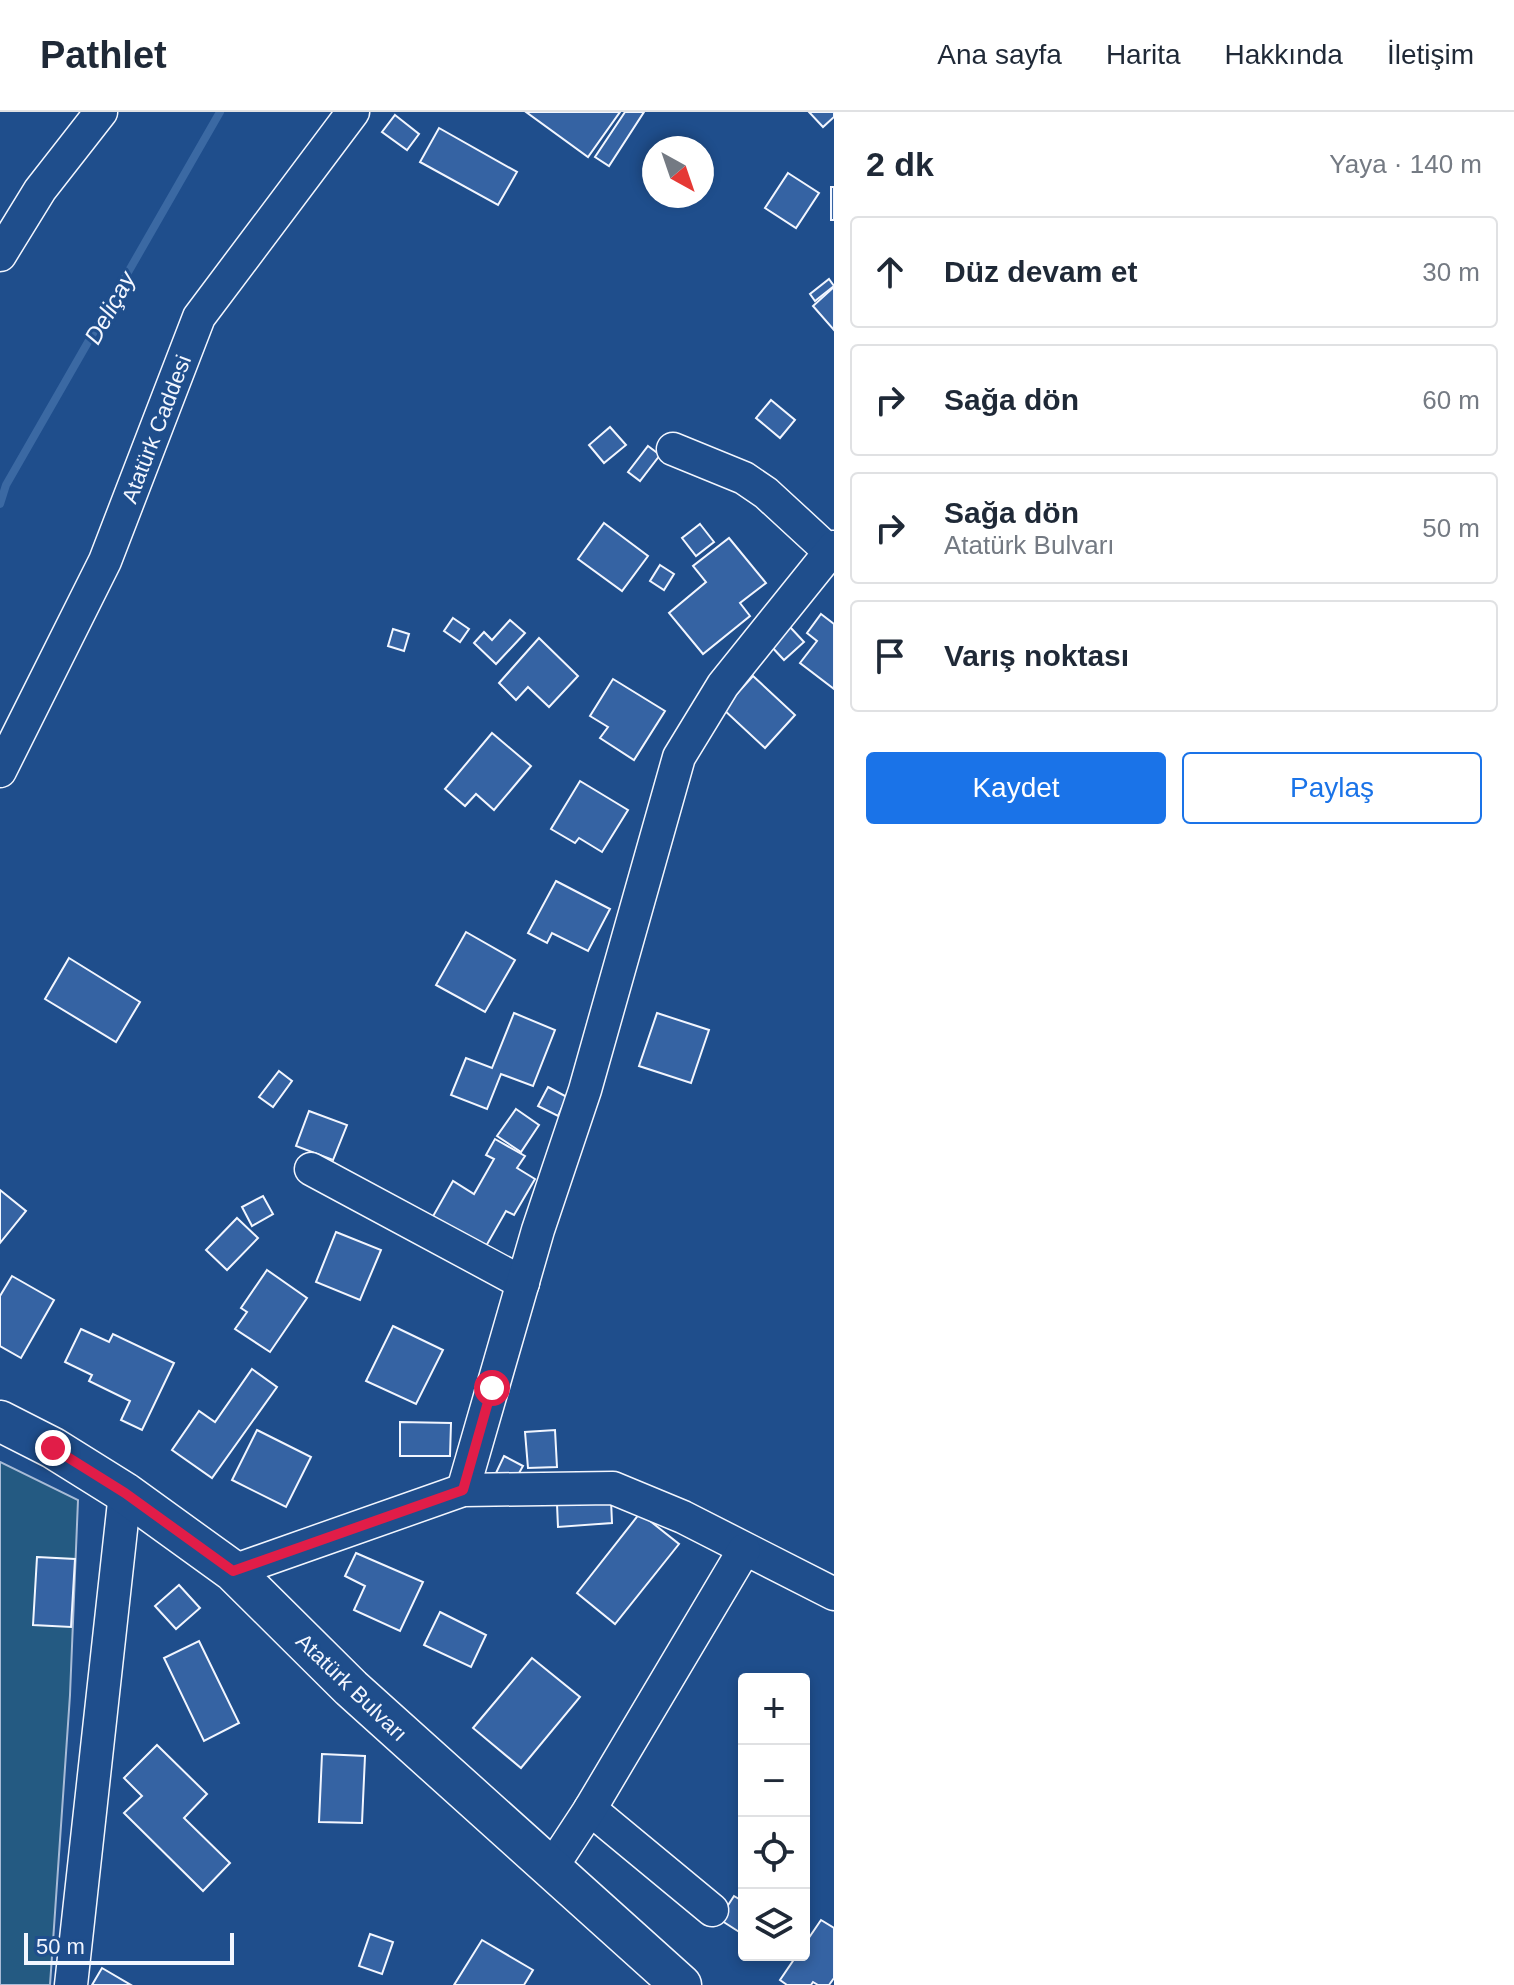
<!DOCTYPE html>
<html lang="tr">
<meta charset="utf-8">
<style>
:root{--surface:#fff;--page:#f6f6f7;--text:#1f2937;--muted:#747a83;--line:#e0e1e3;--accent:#1a73e8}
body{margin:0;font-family:Arial,sans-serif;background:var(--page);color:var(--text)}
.controls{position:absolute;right:24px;bottom:24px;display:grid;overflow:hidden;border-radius:8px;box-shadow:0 4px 12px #0003}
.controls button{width:72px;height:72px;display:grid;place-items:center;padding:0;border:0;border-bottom:2px solid var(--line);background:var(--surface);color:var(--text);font:40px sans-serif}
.compass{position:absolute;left:642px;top:24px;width:72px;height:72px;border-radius:50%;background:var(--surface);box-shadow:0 4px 12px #0003;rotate:140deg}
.scale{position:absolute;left:24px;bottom:20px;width:210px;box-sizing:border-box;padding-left:8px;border:4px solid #f2f6ff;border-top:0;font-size:22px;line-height:28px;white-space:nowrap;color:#f2f6ff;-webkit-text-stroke:6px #1f4e8c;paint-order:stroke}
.stop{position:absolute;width:24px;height:24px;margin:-18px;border:6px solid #e11d48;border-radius:50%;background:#fff}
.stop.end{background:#e11d48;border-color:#fff;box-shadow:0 2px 8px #0008}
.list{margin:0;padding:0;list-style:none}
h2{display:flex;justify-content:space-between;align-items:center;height:104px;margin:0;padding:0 32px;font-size:34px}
h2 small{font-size:26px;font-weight:400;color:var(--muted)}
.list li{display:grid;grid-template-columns:52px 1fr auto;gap:24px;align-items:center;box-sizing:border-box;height:112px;margin:0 16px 16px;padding:0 16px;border:2px solid var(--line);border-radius:8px}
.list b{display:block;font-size:30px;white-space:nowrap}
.list p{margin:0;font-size:26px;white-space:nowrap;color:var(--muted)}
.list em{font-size:26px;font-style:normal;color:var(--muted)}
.actions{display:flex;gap:16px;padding:24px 32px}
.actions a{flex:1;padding:18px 0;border:2px solid var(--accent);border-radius:8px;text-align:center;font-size:28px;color:var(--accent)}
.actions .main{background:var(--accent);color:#fff}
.icon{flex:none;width:44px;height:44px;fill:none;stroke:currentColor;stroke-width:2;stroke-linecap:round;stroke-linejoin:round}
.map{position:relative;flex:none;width:834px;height:1873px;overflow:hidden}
header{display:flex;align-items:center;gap:48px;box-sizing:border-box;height:112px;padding:0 40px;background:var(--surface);border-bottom:2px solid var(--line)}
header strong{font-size:38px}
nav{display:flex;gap:44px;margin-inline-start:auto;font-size:28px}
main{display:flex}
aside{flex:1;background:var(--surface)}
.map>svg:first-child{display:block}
.green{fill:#245a82;stroke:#a8bbd7;stroke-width:2}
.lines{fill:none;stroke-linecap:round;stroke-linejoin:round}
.stream{stroke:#3b69a3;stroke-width:8}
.building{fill:#3563a3;stroke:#f2f6ff;stroke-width:2}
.minor-casing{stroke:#f2f6ff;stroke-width:35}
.major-casing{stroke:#f2f6ff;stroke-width:43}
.minor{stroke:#1f4e8c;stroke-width:32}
.major{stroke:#1f4e8c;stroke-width:40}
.route{stroke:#e11d48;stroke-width:10}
.labels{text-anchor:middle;stroke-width:6;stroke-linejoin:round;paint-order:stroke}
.street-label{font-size:22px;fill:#f2f6ff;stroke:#1f4e8c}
.water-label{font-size:24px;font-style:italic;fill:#f2f6ff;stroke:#1f4e8c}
</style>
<header>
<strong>Pathlet</strong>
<nav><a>Ana sayfa</a><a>Harita</a><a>Hakkında</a><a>İletişim</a></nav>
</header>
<main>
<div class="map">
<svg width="834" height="1873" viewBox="0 0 834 1873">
<rect width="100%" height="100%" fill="#1f4e8c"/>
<!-- green -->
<polygon class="green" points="0,1350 78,1388 70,1583 50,1873 0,1873"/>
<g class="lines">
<!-- stream -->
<polyline class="stream" points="0,392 6,373 220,0"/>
</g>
<!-- building -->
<g class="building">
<polygon points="526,0 620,0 588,45"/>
<polygon points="625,0 644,0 609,54 595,45"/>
<polygon points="809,0 834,0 834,5 823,15"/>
<polygon points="395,3 419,22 407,38 382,20"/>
<polygon points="439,16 517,60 498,93 420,50"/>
<polygon points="788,61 819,81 796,116 765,96"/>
<rect x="831" y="75" width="3" height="33"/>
<polygon points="829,167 834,174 815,189 810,182"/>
<polygon points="834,175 834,218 813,194"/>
<polygon points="771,288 795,308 780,326 756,306"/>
<polygon points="610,315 626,333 604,351 589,333"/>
<polygon points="648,334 660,343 640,369 628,360"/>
<polygon points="604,411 648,444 622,479 578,447"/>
<polygon points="700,412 714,430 696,444 682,426"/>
<polygon points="729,426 766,471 740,491 750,504 703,542 669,501 706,470 693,454"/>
<polygon points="660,453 674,462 664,478 650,469"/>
<polygon points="821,502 834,512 834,577 800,551 817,529 807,521"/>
<polygon points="453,506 469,517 460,530 444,519"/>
<polygon points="510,508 525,521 496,552 474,531 484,520 492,528"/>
<polygon points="790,515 804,530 784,548 770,533"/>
<polygon points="393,517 409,522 404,539 388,534"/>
<polygon points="539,526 578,564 549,595 528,575 516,588 499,571"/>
<polygon points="753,564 795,603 765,636 723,597"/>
<polygon points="613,567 665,599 634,648 600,626 608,615 590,604"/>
<polygon points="492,621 531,654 494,698 476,682 465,694 445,677"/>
<polygon points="580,669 628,698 602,740 579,726 575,731 551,717"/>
<polygon points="556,769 610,797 588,839 552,821 547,831 528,821"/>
<polygon points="466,820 515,848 485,900 436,873"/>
<polygon points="69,846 140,890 116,930 45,887"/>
<polygon points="514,901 555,918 533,974 501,962 487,997 451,983 466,946 492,956"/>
<polygon points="657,901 709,918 691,971 639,954"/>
<polygon points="279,959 292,969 273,995 259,985"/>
<polygon points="548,975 567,985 558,1004 538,994"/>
<polygon points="516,997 539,1013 521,1040 497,1024"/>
<polygon points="309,999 347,1013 333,1048 296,1034"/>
<polygon points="495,1027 525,1044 517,1056 535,1067 514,1103 506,1099 485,1136 432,1106 453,1069 474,1082 494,1047 486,1043"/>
<polygon points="0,1078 26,1099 0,1131"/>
<polygon points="263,1084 273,1102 252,1114 242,1095"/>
<polygon points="237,1106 258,1126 227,1158 206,1138"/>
<polygon points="336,1120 381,1138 360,1188 316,1170"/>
<polygon points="267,1158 307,1186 270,1240 235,1217 247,1200 241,1196"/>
<polygon points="12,1164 54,1188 21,1246 0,1234 0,1184"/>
<polygon points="393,1214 443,1238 416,1292 366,1269"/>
<polygon points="81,1217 109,1230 113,1222 174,1251 142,1318 121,1308 130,1289 89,1269 92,1263 65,1250"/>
<polygon points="252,1257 277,1275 212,1366 172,1338 199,1299 215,1310"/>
<polygon points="400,1310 451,1311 450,1344 400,1344"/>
<polygon points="257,1318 311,1345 286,1395 232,1368"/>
<polygon points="555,1318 557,1355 528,1356 525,1320"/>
<polygon points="504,1344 523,1354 514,1370 496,1361"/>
<polygon points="611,1388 612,1411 558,1415 557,1392"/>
<polygon points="640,1401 679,1432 615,1512 577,1481"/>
<polygon points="356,1441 423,1470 400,1519 354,1498 365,1474 345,1464"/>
<polygon points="37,1445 75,1447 71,1515 33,1513"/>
<polygon points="179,1473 200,1496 176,1517 155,1494"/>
<polygon points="440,1500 486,1523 471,1555 424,1533"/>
<polygon points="199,1529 239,1611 204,1629 164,1546"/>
<polygon points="532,1546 580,1585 521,1656 473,1616"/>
<polygon points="157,1633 207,1682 184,1706 230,1751 203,1779 124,1701 142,1684 124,1666"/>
<polygon points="322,1642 365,1644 362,1711 319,1710"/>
<polygon points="734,1784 744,1790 744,1823 719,1807"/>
<polygon points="821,1808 834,1816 834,1866 829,1873 818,1873 813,1870 811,1873 787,1873 780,1868 797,1843 804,1843 804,1833"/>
<polygon points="370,1822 393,1830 382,1862 359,1854"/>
<polygon points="482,1828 533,1858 524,1873 454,1873"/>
<polygon points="102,1856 131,1873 92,1873"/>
</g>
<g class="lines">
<defs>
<g id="minor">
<polyline points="0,143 40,78 101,0"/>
<polyline points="673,337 744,366 766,381 830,440"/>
<polyline points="0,659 105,449 199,205 353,0"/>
<polyline points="311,1057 523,1171"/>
<polyline points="463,1378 538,1118 585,978 679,645 723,573 834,435"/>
<polyline points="233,1459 463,1378 613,1376 683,1405 834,1482"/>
<polyline points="590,1697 712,1798"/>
<polyline points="550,1758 590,1697 744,1438"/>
<polyline points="71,1873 125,1381"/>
</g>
<polyline id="major" points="0,1309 53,1336 125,1381 233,1459 351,1576 681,1873"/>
</defs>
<!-- minor casing -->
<use href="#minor" class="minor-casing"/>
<!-- major casing -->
<use href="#major" class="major-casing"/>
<!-- minor -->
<use href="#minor" class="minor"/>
<!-- major -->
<use href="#major" class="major"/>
</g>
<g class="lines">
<!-- route -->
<polyline class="route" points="53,1336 125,1381 233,1459 463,1378 492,1276"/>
</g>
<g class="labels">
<!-- street labels -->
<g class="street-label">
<text transform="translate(156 317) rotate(-69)" y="8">Atatürk Caddesi</text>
<text transform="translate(352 1575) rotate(44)" y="8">Atatürk Bulvarı</text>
</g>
<!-- water labels -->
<g class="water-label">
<text transform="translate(110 196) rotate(-61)" y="8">Deliçay</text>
</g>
</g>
</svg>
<div class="controls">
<button>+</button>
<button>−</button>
<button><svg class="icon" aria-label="locate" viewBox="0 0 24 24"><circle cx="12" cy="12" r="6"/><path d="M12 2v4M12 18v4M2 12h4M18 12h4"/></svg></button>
<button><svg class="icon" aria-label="layers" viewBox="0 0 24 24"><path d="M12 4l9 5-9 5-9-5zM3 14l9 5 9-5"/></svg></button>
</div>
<svg class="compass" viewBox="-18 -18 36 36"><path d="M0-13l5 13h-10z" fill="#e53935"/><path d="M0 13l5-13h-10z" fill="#747a83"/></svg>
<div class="scale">50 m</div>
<div class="stop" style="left:492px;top:1276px"></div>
<div class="stop end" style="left:53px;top:1336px"></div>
</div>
<aside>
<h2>2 dk<small>Yaya · 140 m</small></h2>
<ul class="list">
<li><svg class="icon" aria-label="ahead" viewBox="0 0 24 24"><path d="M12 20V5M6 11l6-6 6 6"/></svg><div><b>Düz devam et</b></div><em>30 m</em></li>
<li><svg class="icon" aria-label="right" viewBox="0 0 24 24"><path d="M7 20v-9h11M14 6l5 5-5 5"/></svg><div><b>Sağa dön</b></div><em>60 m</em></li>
<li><svg class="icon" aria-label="right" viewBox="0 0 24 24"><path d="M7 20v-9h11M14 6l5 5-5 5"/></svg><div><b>Sağa dön</b><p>Atatürk Bulvarı</p></div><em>50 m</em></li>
<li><svg class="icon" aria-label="arrive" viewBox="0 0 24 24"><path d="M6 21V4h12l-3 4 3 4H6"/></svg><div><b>Varış noktası</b></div></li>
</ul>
<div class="actions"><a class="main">Kaydet</a><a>Paylaş</a></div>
</aside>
</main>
